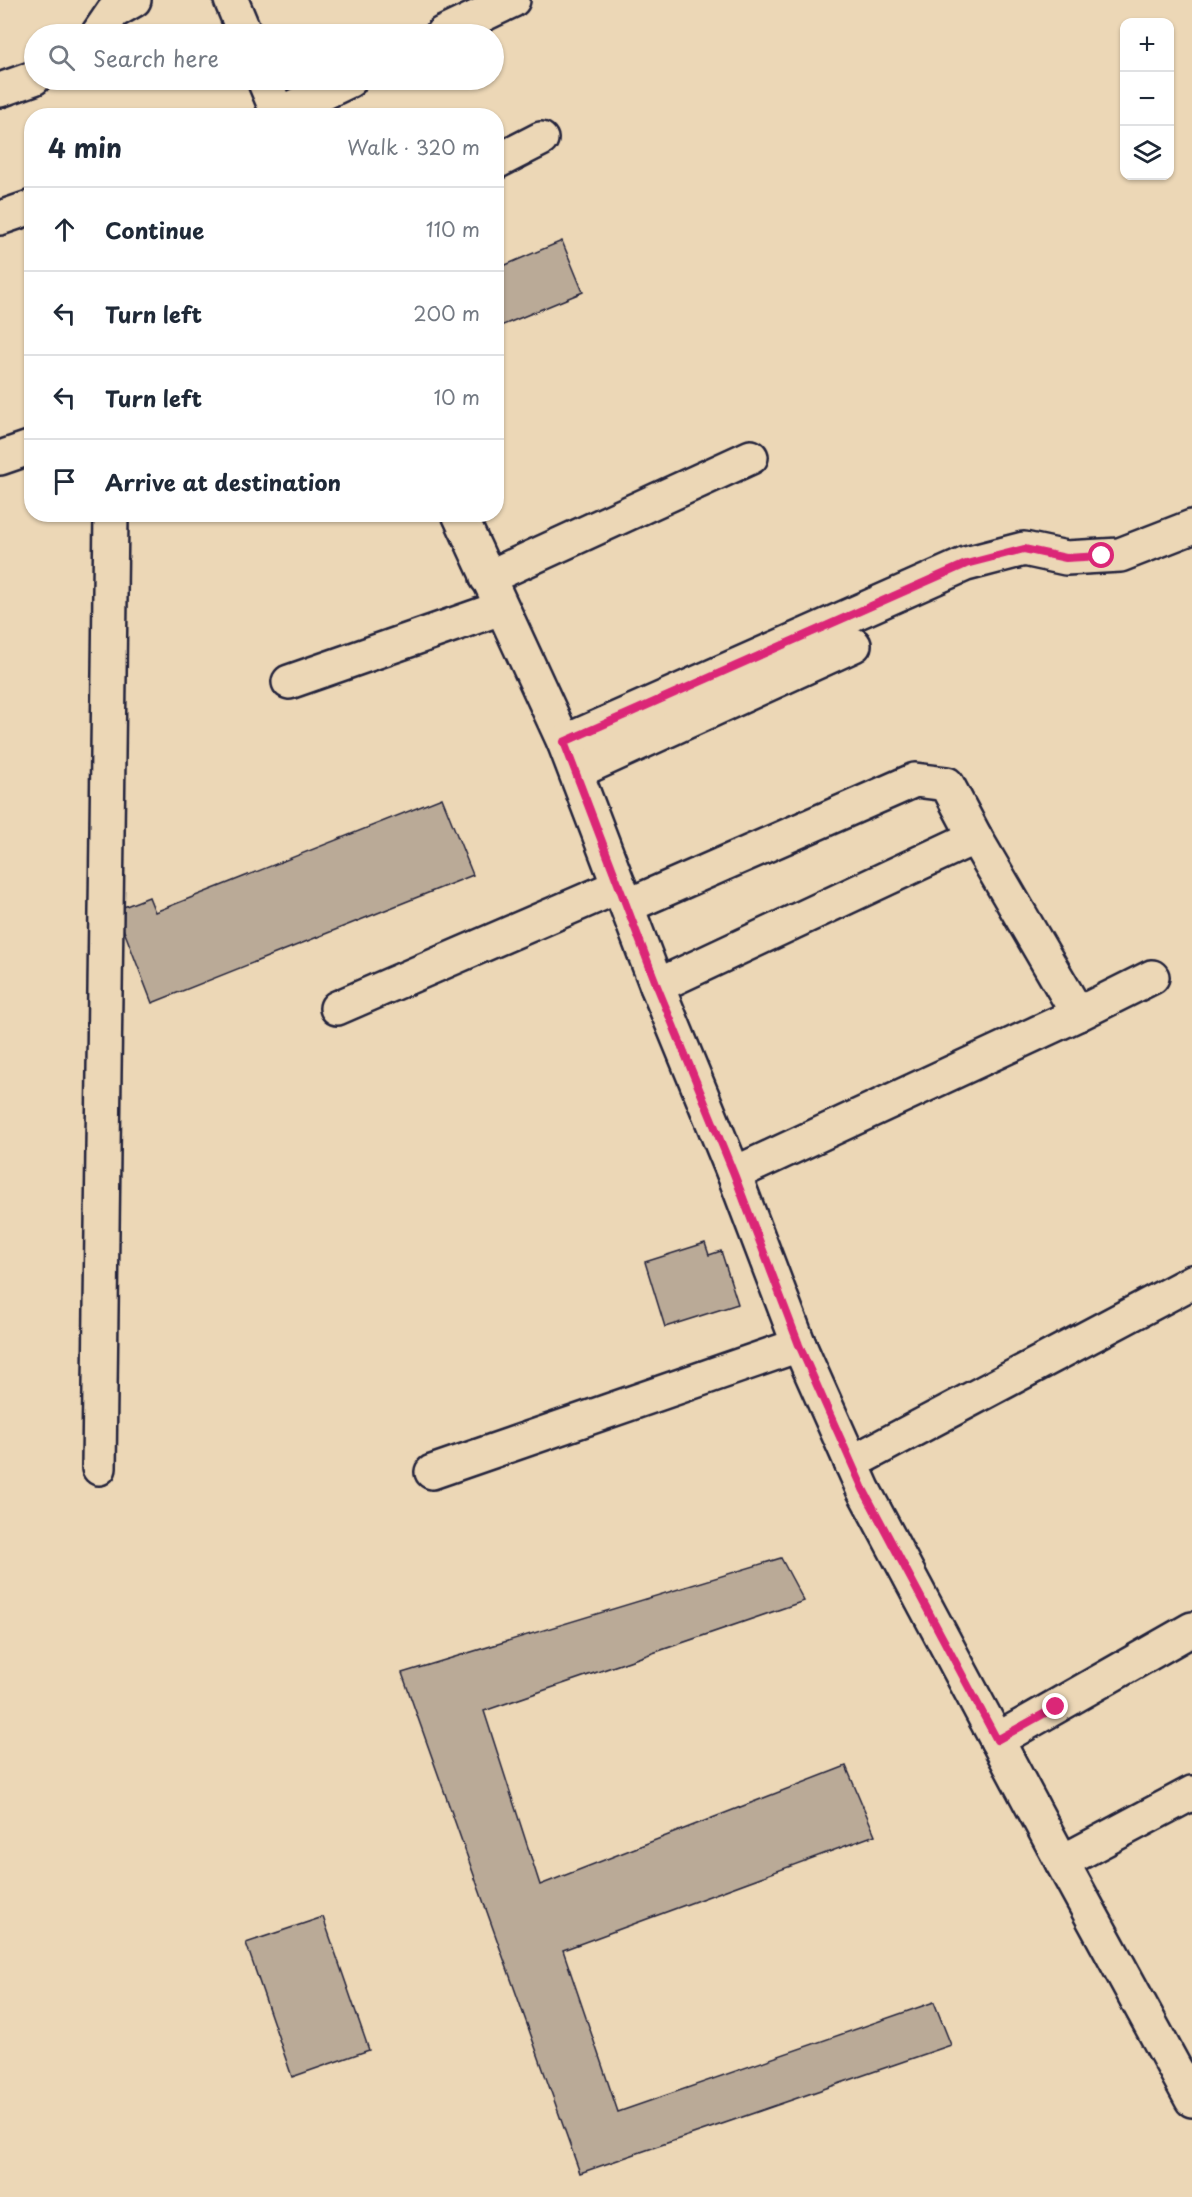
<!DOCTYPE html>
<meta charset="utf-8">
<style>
:root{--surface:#fff;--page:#f2f2f3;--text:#1f2937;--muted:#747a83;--line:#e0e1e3}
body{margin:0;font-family:"Playpen Sans",sans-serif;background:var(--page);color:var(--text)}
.controls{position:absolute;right:18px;top:18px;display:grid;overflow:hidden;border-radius:12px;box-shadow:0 2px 4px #0004}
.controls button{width:54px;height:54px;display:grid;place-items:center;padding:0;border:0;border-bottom:2px solid var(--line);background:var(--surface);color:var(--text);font:30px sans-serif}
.stop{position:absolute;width:18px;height:18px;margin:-14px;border:4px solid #db2777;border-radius:50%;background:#fff}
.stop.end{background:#db2777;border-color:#fff;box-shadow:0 2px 6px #0008}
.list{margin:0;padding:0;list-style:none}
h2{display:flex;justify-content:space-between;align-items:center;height:78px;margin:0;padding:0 24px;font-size:26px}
h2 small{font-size:20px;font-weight:400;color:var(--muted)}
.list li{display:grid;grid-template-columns:39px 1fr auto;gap:18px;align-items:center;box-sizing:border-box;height:84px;padding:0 24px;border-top:2px solid var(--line)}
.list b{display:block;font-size:22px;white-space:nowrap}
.list em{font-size:20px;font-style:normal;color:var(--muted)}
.icon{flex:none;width:33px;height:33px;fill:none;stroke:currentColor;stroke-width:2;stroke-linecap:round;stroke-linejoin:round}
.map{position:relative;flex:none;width:1192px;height:2197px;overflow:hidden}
.search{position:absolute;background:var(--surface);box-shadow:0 2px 4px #0004;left:24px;top:24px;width:480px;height:66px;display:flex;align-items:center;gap:15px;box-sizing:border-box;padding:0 21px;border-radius:33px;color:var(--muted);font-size:22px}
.panel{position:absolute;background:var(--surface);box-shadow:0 2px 4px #0004;left:24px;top:108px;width:480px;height:414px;border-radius:24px}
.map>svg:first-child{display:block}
.building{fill:#baaa97;stroke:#22223b;stroke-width:1.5}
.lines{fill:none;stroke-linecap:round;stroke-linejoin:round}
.minor-casing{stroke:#22223b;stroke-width:38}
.minor{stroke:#ecd7b6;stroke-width:33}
.route{stroke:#db2777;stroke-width:8}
</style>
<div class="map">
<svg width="1192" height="2197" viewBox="0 0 1192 2197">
<rect width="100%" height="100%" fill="#ecd7b6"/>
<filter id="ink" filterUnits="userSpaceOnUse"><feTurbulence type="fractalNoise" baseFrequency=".0167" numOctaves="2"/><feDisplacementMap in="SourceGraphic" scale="12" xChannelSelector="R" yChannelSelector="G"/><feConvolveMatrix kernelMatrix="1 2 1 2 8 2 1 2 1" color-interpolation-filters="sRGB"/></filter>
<g filter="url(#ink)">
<!-- building -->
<g class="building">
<polygon points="562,241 583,292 496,328 496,269"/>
<polygon points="442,798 473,875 152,1003 116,910 149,897 155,912"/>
<polygon points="705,1243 709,1255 721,1251 738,1304 665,1327 645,1262"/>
<polygon points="781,1558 804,1601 484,1711 540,1885 846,1766 875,1835 563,1950 618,2112 934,2002 951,2045 580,2173 402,1673"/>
<polygon points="323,1917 369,2050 292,2077 246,1943"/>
</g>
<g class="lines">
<defs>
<g id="minor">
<polyline points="231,0 245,34"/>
<polyline points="98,34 113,12 134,0"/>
<polyline points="442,34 513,0"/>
<polyline points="264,80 279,116"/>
<polyline points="0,90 34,78"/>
<polyline points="275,116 350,80"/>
<polyline points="496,162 541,139"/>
<polyline points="0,218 32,207"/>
<polyline points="0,458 32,447"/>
<polyline points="459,514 564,742 657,986 734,1174 799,1345 863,1489 1062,1862 1192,2100"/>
<polyline points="487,578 751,457"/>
<polyline points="289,682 501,608"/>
<polyline points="564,742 966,564 1024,549 1066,558 1120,555 1192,527"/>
<polyline points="576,772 854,645"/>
<polyline points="627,906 915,780 947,784 975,837"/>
<polyline points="657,986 975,837 1078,1014"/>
<polyline points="337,1008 619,886"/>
<polyline points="734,1174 1078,1014 1152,977"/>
<polyline points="851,1463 1192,1282"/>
<polyline points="99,1468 111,514"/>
<polyline points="432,1472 799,1345"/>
<polyline points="997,1740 1192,1629"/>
<polyline points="1062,1862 1192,1793"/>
</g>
</defs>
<!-- minor casing -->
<use href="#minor" class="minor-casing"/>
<!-- minor -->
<use href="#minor" class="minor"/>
</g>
</g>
<g class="lines" filter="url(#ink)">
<!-- route -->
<polyline class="route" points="1056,1707 997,1740 863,1489 799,1345 734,1174 657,986 564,742 966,564 1024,549 1066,558 1102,556"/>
</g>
</svg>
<div class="controls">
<button>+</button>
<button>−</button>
<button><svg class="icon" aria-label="layers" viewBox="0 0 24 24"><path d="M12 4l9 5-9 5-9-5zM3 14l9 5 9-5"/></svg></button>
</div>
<div class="stop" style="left:1102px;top:556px"></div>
<div class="stop end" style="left:1056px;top:1707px"></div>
<div class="search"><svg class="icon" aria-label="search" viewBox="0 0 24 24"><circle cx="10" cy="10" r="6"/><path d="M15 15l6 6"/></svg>Search here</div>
<section class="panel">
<h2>4 min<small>Walk · 320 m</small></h2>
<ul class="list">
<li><svg class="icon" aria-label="ahead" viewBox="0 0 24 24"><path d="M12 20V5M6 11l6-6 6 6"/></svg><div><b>Continue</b></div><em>110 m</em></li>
<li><svg class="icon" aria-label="left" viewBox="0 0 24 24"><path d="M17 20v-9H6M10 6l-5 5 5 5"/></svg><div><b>Turn left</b></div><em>200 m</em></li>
<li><svg class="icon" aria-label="left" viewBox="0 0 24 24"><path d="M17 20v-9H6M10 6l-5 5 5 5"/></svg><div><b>Turn left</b></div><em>10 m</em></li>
<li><svg class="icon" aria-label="arrive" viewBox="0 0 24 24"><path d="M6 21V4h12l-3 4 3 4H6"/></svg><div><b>Arrive at destination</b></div></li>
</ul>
</section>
</div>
